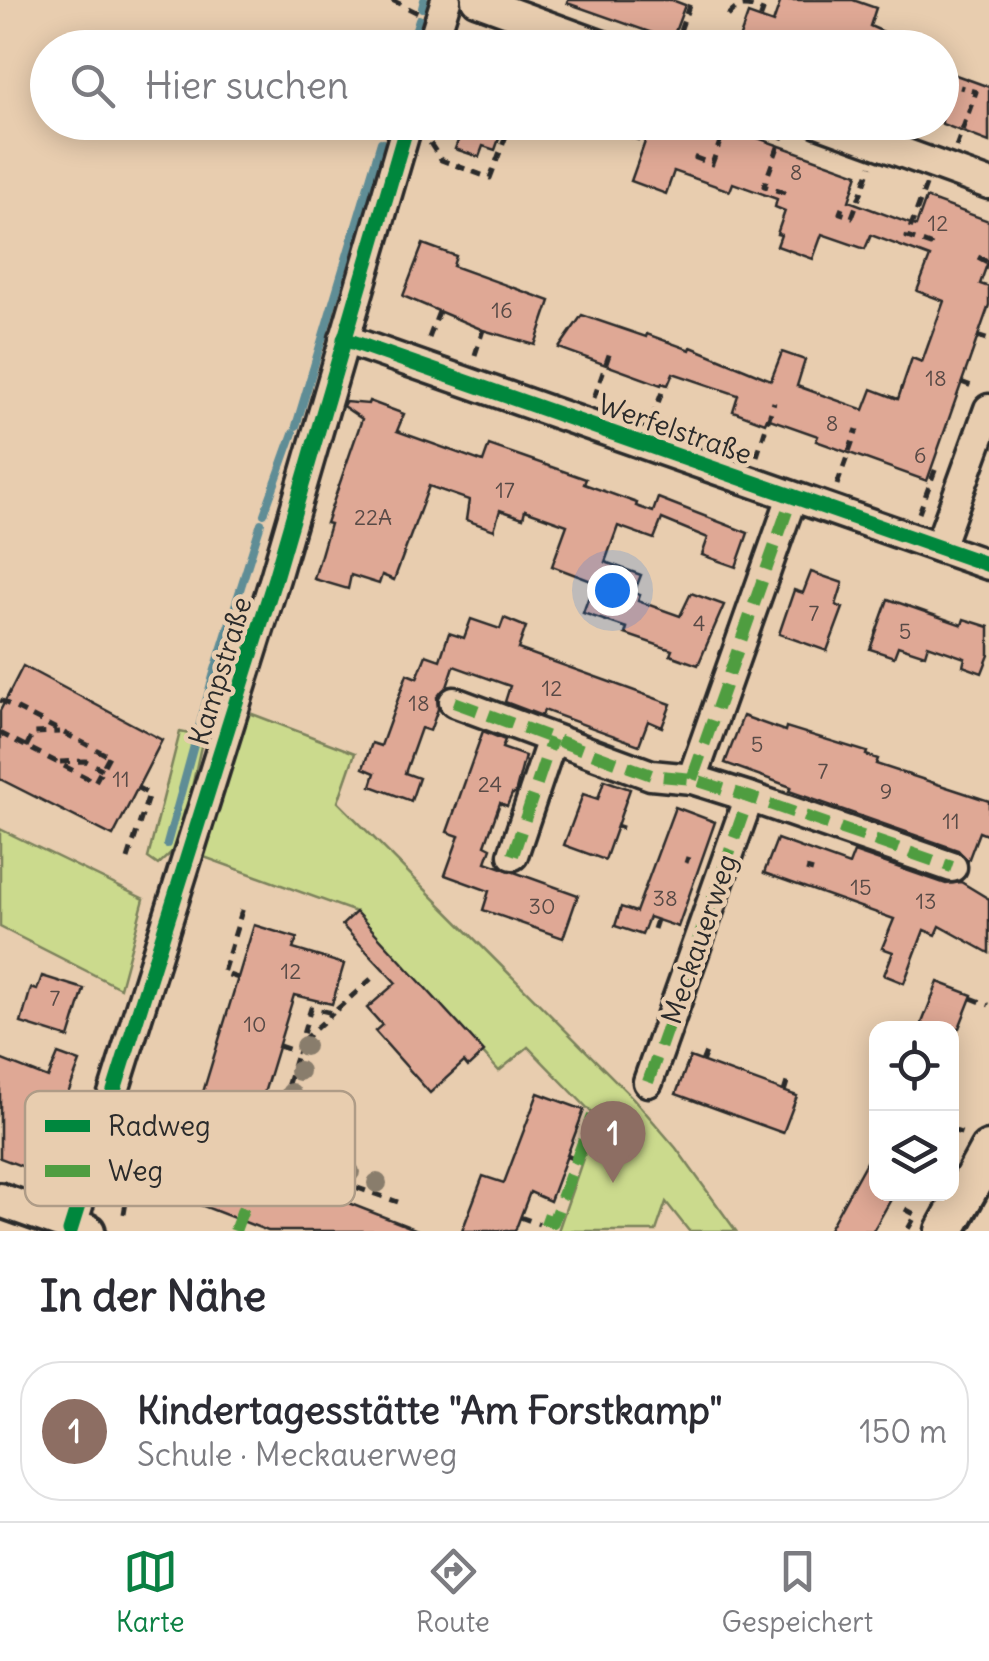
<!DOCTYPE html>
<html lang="de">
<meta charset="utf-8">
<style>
:root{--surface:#fff;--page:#f7f7f7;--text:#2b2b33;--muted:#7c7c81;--line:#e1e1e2;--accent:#0b8043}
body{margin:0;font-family:Delius,sans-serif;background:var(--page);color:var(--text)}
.controls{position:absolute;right:30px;bottom:30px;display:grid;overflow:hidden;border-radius:20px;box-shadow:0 5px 25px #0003}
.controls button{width:90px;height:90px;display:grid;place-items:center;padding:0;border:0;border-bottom:2px solid var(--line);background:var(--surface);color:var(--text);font:50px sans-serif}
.you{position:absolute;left:612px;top:590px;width:35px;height:35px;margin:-25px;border:8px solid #fff;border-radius:50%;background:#1a73e8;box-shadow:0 0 0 15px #1a73e833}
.badge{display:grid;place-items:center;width:65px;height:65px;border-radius:50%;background:var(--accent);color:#fff;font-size:32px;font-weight:700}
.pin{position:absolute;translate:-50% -82px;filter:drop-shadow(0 2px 5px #0008)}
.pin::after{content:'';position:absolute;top:52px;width:35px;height:30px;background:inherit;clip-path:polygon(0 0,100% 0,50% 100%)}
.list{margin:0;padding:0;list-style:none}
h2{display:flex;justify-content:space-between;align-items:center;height:130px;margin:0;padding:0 40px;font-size:42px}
h2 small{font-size:32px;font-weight:400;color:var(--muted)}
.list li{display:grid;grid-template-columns:65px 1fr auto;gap:30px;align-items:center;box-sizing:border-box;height:140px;margin:0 20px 20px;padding:0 20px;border:2px solid var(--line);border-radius:40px}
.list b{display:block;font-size:38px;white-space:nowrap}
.list p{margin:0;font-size:32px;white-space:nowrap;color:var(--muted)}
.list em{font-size:32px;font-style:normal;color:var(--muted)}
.icon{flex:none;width:55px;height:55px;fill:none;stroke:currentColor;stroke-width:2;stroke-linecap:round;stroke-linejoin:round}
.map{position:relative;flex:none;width:989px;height:1231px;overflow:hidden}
.search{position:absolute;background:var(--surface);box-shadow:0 5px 25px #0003;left:30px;right:30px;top:30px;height:110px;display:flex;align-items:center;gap:25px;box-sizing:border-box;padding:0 35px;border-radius:55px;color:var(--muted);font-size:38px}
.sheet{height:290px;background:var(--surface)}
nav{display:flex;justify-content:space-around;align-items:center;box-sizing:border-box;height:140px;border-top:2px solid var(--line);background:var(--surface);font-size:28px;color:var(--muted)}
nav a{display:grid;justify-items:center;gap:5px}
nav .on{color:var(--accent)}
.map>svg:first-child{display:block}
.green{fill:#cbda8d;stroke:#7b825c;stroke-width:2.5}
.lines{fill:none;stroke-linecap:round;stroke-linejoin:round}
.stream{stroke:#5f8d96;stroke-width:8}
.building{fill:#dfa895;stroke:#2b2b2b;stroke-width:2.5}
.minor-casing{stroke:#2b2b2b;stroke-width:35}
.tertiary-casing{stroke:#2b2b2b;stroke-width:40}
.secondary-casing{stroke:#2b2b2b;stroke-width:45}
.path{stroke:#2b2b2b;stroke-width:5;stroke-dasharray:10 8;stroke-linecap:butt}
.minor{stroke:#e8cdaf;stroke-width:28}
.tertiary{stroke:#e8cdaf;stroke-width:32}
.secondary{stroke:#e8cdaf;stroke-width:38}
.tram{stroke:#2b2b2b;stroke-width:2.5}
.quiet{stroke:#4f9d41;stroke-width:12;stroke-dasharray:25 12;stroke-linecap:butt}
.cycleway-casing{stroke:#e8cdaf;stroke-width:21}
.cycleway{stroke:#00873e;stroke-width:15}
.tree{fill:#897d6c}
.labels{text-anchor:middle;stroke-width:9;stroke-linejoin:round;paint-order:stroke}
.number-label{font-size:22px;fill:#584a46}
.street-label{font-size:28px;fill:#2b2b2b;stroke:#e8cdaf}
.key{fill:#e8cdaf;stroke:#af9c87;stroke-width:2.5}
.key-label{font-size:28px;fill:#2b2b2b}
</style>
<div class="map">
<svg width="989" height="1231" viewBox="0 0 989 1231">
<rect width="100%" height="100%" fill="#e8cdaf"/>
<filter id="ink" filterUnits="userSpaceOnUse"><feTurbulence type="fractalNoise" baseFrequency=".01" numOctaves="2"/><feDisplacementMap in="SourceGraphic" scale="20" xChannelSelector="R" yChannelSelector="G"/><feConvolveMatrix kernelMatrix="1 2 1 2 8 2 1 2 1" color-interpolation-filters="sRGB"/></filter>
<g filter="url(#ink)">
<!-- green -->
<g class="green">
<polygon points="247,712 355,753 338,802 633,1098 676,1148 736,1231 689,1231 666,1202 656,1231 558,1231 597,1118 528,1047 499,1071 356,912 204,857"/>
<polygon points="180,732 203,737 182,833 176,848 158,865 148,858"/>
<polygon points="0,829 144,899 120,988 0,927"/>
</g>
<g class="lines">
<!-- stream -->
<g class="stream">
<polyline points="422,8 424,0"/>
<polyline points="410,48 419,19"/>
<polyline points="296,426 381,142"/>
<polyline points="264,514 293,433"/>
<polyline points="167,844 213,676 261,523"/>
</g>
</g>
<!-- building -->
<g class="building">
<polygon points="568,0 672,0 685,5 672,40 567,3"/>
<polygon points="781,0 853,0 876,8 870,26 920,48 736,48 748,14 773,23"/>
<polygon points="942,70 989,87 989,142 942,124"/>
<polygon points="465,122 505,122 495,150 483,146 479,157 455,149"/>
<polygon points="652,122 713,122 858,174 849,201 916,226 926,198 989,221 989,259 980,284 989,287 989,305 927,481 816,441 818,436 767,418 765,423 733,411 738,395 673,373 668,385 662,383 661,385 559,348 582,315 646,337 647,334 690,350 691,347 771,380 782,352 805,360 797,386 864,410 872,389 898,399 912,358 922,362 944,301 917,291 930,257 871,235 865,249 822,234 813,259 777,246 781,235 777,234 785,211 775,207 777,199 733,183 730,191 674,171 666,194 631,181"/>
<polygon points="423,244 456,256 453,266 550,301 535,345 483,330 403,296"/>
<polygon points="369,401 404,414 397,431 483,462 489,445 586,479 584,484 637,503 636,506 653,512 658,498 748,533 736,567 702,555 708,538 662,519 654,539 618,526 605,562 641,575 634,593 640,595 638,601 680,616 691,593 724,605 698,665 670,655 672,650 625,634 627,628 583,613 594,582 552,566 567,525 525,510 523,518 500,510 494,530 466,520 469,500 429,486 394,580 382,575 379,584 351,575 348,589 314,579 330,524 326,523 362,419 343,406 345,402 368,404"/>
<polygon points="811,572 843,583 836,605 843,608 827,651 779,634 794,590 803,593"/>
<polygon points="888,599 962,625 964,619 989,627 989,655 982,673 963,666 965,658 928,645 925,655 898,646 894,657 870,649"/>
<polygon points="504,618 526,627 518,649 671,704 662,727 648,721 639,745 544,710 542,716 505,702 510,686 454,666 447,687 437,697 438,709 430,731 421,728 405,773 419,778 411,801 371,786 375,773 363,768 372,743 381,746 407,674 417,678 426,655 440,660 449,633 464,638 471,619 500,629"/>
<polygon points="23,666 162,740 113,836 0,779 0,711"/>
<polygon points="743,716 785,731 786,727 867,752 866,755 878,759 876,764 989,801 989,836 979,832 968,861 958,850 789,791 791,787 725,763"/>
<polygon points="483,731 505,740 502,748 525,756 515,794 512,794 507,806 500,803 485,845 491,848 486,862 578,895 563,938 483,910 489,891 445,875 459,836 447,832"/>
<polygon points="604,780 630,789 605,860 564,845 583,794 598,799"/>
<polygon points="675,807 715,822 678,927 649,917 642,935 615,926 621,907 636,912"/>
<polygon points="777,839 849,865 854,852 946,884 961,882 989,899 989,953 940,926 936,935 924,930 904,983 884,975 893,952 882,948 894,919 764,873"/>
<polygon points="356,912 484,1052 468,1067 464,1062 430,1093 375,1031 382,1025 367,1008 396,983 342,925"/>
<polygon points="254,925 297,938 293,949 344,964 332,1004 294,995 243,1162 420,1231 268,1231 172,1194"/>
<polygon points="42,976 84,989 69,1038 21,1023 31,988 37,990"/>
<polygon points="938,982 972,995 959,1028 920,1028"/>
<polygon points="58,1054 80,1062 53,1133 60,1136 45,1175 0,1158 0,1059 48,1078"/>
<polygon points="690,1057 797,1096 783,1133 676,1094"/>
<polygon points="538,1093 584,1110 550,1201 530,1192 515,1231 462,1231 483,1176 504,1183"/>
<polygon points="876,1144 876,1194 894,1194 873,1231 828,1231"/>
</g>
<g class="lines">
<defs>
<g id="minor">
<polyline points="476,0 608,48"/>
<polyline points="431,48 446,0"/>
<polyline points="818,122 989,184"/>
<polyline points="344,339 989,565"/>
<polyline points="939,547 989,409"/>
<polyline points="454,702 651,775 692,779 749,797 952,867"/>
<polyline points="692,779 792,497"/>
<polyline points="513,855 552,739"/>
<polyline points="648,1082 749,797"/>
<polyline points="70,1231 275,578 408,122"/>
</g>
<polyline id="tertiary" points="0,1200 88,1231"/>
<polyline id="secondary" points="945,1231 989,1151"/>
</defs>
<!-- minor casing -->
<use href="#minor" class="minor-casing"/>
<!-- tertiary casing -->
<use href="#tertiary" class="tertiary-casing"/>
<!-- secondary casing -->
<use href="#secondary" class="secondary-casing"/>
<!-- path -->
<g class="path">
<polyline points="392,0 418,13"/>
<path d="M728,16C740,2 747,5 763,11L760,19"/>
<polyline points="819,36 834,41 831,48"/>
<polyline points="674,48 691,0"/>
<polyline points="629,122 625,134 642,140 643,136"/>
<polyline points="430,143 441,160 490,178 509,128 504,126"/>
<polyline points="956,147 976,92 960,87"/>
<polyline points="697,156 696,158 712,164 727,122"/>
<polyline points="926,185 907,237 930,245 932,240"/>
<polyline points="785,193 764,186 787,122"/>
<polyline points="842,208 840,213 852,217 871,166"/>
<polyline points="978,257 989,263"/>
<polyline points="977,336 989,340"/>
<polyline points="429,338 440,309"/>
<polyline points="475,355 483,330"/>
<polyline points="961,382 977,388"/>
<polyline points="594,398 610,352 607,351"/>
<polyline points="652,419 665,384"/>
<polyline points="757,456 774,402"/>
<polyline points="837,485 857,429"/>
<polyline points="919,513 937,465"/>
<polyline points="0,700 109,756"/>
<polyline points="0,733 95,782 109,756"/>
<polyline points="26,747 33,733 60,732"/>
<polyline points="60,762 86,761 102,769"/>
<polyline points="617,826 623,828"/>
<polyline points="128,859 149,794 138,788"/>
<polyline points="686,863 688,857"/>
<polyline points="806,869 813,871"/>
<polyline points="654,929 657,920"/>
<polyline points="238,978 223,973 244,904"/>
<polyline points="371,979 333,1013 311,1008 266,1156 398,1202"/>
<polyline points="971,998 989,1005"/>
<polyline points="302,1041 333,1013"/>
<polyline points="279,1046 298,1052"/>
<polyline points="702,1062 706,1052"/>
<polyline points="784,1092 787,1082"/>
<polyline points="255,1123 274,1129"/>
<polyline points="952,1130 964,1134"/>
<polyline points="567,1156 577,1160"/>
<polyline points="905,1209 916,1215 908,1229 912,1231"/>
<polyline points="124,1214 126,1202"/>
<polyline points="520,1217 539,1224"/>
</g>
<!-- minor -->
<use href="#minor" class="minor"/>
<!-- tertiary -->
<use href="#tertiary" class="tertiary"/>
<!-- secondary -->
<use href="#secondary" class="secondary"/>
<!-- tram -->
<polyline class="tram" points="967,1231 989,1192"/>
<!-- quiet -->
<g class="quiet">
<polyline points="454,702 651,775 692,779 749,797 952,867"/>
<polyline points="692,779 792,497"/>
<polyline points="513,855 552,739"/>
<polyline points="648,1082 749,797"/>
<polyline points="542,1218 553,1222 593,1116"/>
<polyline points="235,1231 257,1171 266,1156"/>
</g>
<defs>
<g id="cycleway">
<polyline points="344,339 989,565"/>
<polyline points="70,1231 275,578 408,122"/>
</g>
</defs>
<!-- cycleway casing -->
<use href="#cycleway" class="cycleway-casing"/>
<!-- cycleway -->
<use href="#cycleway" class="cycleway"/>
</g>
<!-- trees -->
<g class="tree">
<circle cx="305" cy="1046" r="10"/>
<circle cx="299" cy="1071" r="10"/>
<circle cx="291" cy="1093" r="10"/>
<circle cx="350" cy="1172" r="10"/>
<circle cx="377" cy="1183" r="10"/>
</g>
</g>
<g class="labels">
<!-- number labels -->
<g class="number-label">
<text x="796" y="180">8</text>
<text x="938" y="231">12</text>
<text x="502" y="318">16</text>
<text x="936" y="386">18</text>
<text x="832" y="431">8</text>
<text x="920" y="463">6</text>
<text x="505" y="498">17</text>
<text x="373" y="525">22A</text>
<text x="814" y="621">7</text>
<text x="699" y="631">4</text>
<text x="905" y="639">5</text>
<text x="552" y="696">12</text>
<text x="419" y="711">18</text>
<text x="757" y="752">5</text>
<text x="823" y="779">7</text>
<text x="121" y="787">11</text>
<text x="490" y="792">24</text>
<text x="886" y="799">9</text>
<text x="951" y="829">11</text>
<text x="861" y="895">15</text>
<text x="665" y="906">38</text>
<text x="926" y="909">13</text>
<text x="542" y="914">30</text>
<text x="291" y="979">12</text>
<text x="55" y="1006">7</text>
<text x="255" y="1032">10</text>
</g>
<!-- street labels -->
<g class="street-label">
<text transform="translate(675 429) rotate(19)" y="10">Werfelstraße</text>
<text transform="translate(220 671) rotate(-73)" y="10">Kampstraße</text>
<text transform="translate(699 939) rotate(-71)" y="10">Meckauerweg</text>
</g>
</g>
<!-- legend -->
<rect x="25" y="1091" width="330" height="115" rx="15" class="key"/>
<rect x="45" y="1120" width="45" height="12" fill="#00873e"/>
<rect x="45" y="1165" width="45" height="12" fill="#4f9d41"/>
<g class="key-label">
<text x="108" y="1136">Radweg</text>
<text x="108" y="1181">Weg</text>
</g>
</svg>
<div class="controls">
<button><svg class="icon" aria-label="locate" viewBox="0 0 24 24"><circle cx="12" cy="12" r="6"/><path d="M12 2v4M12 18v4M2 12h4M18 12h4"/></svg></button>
<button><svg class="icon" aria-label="layers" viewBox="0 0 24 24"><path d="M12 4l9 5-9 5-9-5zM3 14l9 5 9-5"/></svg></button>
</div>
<div class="you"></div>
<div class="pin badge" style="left:613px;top:1183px;background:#8d6e63">1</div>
<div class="search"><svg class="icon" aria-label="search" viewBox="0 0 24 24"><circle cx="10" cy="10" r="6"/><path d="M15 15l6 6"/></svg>Hier suchen</div>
</div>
<section class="sheet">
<h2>In der Nähe<small></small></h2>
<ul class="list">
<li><span class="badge" style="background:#8d6e63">1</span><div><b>Kindertagesstätte &quot;Am Forstkamp&quot;</b><p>Schule · Meckauerweg</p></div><em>150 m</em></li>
</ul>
</section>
<nav>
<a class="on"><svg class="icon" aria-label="map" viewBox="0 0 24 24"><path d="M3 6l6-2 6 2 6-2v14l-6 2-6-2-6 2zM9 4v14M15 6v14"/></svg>Karte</a>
<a><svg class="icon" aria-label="directions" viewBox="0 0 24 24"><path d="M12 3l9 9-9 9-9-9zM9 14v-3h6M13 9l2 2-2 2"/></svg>Route</a>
<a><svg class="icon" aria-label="saved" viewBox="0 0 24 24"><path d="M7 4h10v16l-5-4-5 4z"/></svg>Gespeichert</a>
</nav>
